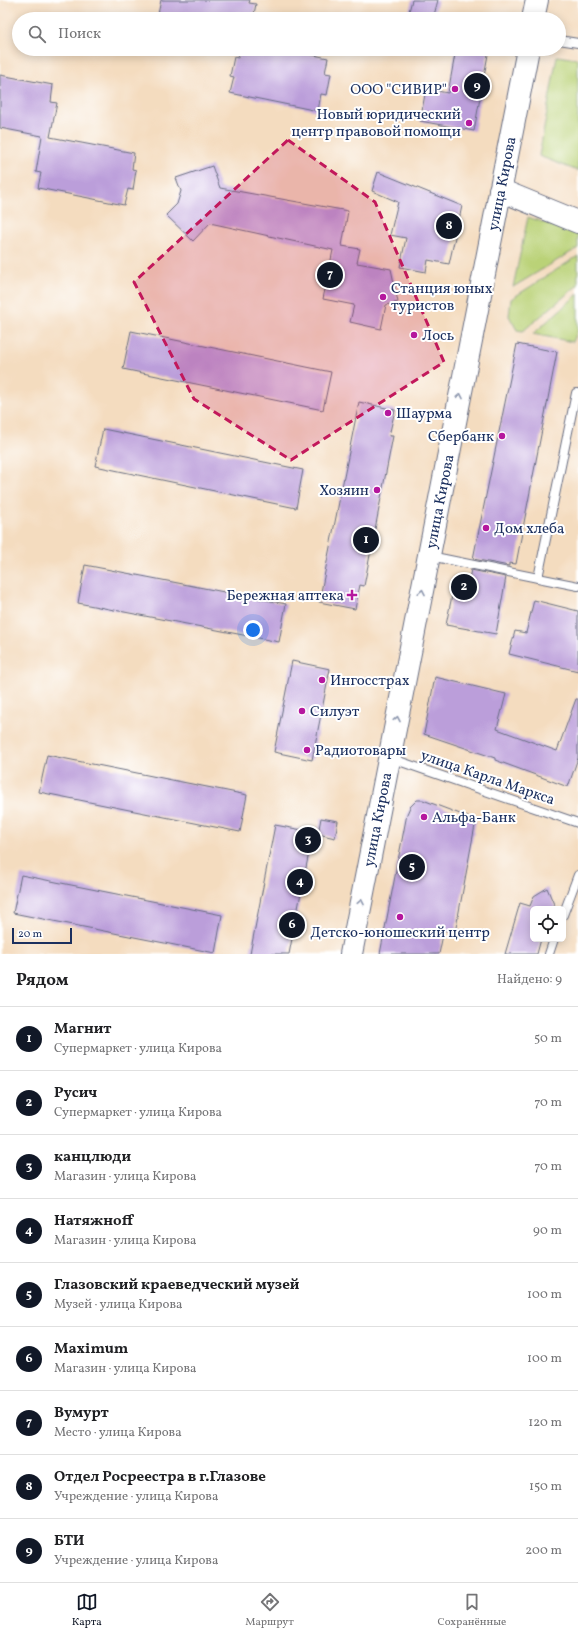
<!DOCTYPE html>
<html lang="ru">
<meta charset="utf-8">
<style>
:root{--surface:#fff;--page:#f6f6f6;--text:#202124;--muted:#757577;--line:#e0e0e0;--accent:#111827}
body{margin:0;font-family:Vollkorn,serif;background:var(--page);color:var(--text)}
.controls{position:absolute;right:12px;bottom:12px;display:grid;overflow:hidden;border-radius:6px;box-shadow:0 2px 10px #0003}
.controls button{width:36px;height:36px;display:grid;place-items:center;padding:0;border:0;border-bottom:1px solid var(--line);background:var(--surface);color:var(--text);font:20px sans-serif}
.scale{position:absolute;left:12px;bottom:10px;width:60px;box-sizing:border-box;padding-left:4px;border:2px solid #1b2f5e;border-top:0;font-size:11px;line-height:14px;white-space:nowrap;color:#1b2f5e;-webkit-text-stroke:3px #fff;paint-order:stroke}
.you{position:absolute;left:253px;top:630px;width:14px;height:14px;margin:-10px;border:3px solid #fff;border-radius:50%;background:#1a73e8;box-shadow:0 0 0 6px #1a73e833}
.badge{display:grid;place-items:center;width:26px;height:26px;border-radius:50%;background:var(--accent);color:#fff;font-size:13px;font-weight:700}
.pin{position:absolute;translate:-50% -50%;border:2px solid #fff;box-shadow:0 1px 4px #0006}
.list{margin:0;padding:0;list-style:none}
h2{display:flex;justify-content:space-between;align-items:center;height:52px;margin:0;padding:0 16px;font-size:17px}
h2 small{font-size:13px;font-weight:400;color:var(--muted)}
.list li{display:grid;grid-template-columns:26px 1fr auto;gap:12px;align-items:center;box-sizing:border-box;height:64px;padding:0 16px;border-top:1px solid var(--line)}
.list b{display:block;font-size:15px;white-space:nowrap}
.list p{margin:0;font-size:13px;white-space:nowrap;color:var(--muted)}
.list em{font-size:13px;font-style:normal;color:var(--muted)}
.icon{flex:none;width:22px;height:22px;fill:none;stroke:currentColor;stroke-width:2;stroke-linecap:round;stroke-linejoin:round}
.map{position:relative;flex:none;width:578px;height:954px;overflow:hidden}
.search{position:absolute;background:var(--surface);box-shadow:0 2px 10px #0003;left:12px;right:12px;top:12px;height:44px;display:flex;align-items:center;gap:10px;box-sizing:border-box;padding:0 14px;border-radius:22px;color:var(--muted);font-size:15px}
.sheet{height:628px;background:var(--surface)}
nav{display:flex;justify-content:space-around;align-items:center;box-sizing:border-box;height:56px;border-top:1px solid var(--line);background:var(--surface);font-size:11px;color:var(--muted)}
nav a{display:grid;justify-items:center;gap:2px}
nav .on{color:var(--accent)}
.map>svg:first-child{display:block}
.green{fill:#bad277;stroke:#6a806a}
.building{fill:#bb9eda}
.lines{fill:none;stroke-linecap:round;stroke-linejoin:round}
.lane-casing{stroke:#676c80;stroke-width:10}
.secondary-casing{stroke:#676c80;stroke-width:24}
.lane{stroke:#fff;stroke-width:8}
.secondary{stroke:#fff;stroke-width:22}
.oneway{stroke:#8d97ae}
.marked{fill:#c2185b;fill-opacity:0.2;stroke:#c2185b;stroke-width:3;stroke-dasharray:8 5;stroke-linejoin:round}
.poi-dot{fill:#b5179e;stroke:#fff;stroke-width:1.5}
.labels{text-anchor:middle;stroke-width:4;stroke-linejoin:round;paint-order:stroke}
.poi-label{font-size:15px;fill:#1b2f5e;stroke:#fff;text-anchor:start}
.street-label{font-size:15px;fill:#1b2f5e;stroke:#fff}
</style>
<div class="map">
<svg width="578" height="954" viewBox="0 0 578 954">
<rect width="100%" height="100%" fill="#fff"/>
<filter id="ink" filterUnits="userSpaceOnUse"><feTurbulence type="fractalNoise" baseFrequency=".025" numOctaves="2"/><feDisplacementMap in="SourceGraphic" scale="8" xChannelSelector="R" yChannelSelector="G"/><feConvolveMatrix kernelMatrix="1 2 1 2 8 2 1 2 1" color-interpolation-filters="sRGB"/></filter>
<filter id="wash" filterUnits="userSpaceOnUse"><feTurbulence type="fractalNoise" baseFrequency=".012" numOctaves="4" result="noise"/><feDisplacementMap in="SourceGraphic" scale="16" xChannelSelector="R" yChannelSelector="G"/><feGaussianBlur stdDeviation="0.9" result="paint"/><feColorMatrix in="noise" values="0 0 0 0 0 0 0 0 0 0 0 0 0 0 0 0 0 1.4 0 .05"/><feComposite in="paint" operator="in"/></filter>
<g filter="url(#wash)">
<rect width="100%" height="100%" fill="#f4dcbf"/>
<!-- green -->
<g class="green">
<polygon points="557,56 578,59 578,171 539,156"/>
<polygon points="528,217 578,234 578,248 513,287"/>
<polygon points="578,256 578,285 523,331 517,330 509,316 511,299"/>
<polygon points="578,294 578,330 573,342 533,334"/>
</g>
<g id="blocks">
<!-- building -->
<g class="building">
<polygon points="161,0 250,0 249,3 256,4 253,19 157,19"/>
<polygon points="412,0 438,0 433,19 407,19"/>
<polygon points="240,49 284,49 328,58 325,73 331,74 327,95 321,94 318,111 230,93 234,77 230,76 234,57 238,58"/>
<polygon points="456,49 489,49 474,131 420,121 426,89 448,93"/>
<polygon points="0,75 53,85 51,102 57,103 50,137 134,153 132,169 136,170 133,190 128,189 124,205 38,188 41,173 36,172 42,136 0,128"/>
<polygon points="212,166 220,188 348,211 342,246 360,249 357,263 391,269 398,302 386,305 381,329 350,322 354,305 323,299 333,250 210,223 193,241 166,215 177,204 181,191 176,178"/>
<polygon points="378,172 462,206 449,264 428,260 426,272 400,267 406,238 390,235 398,202 372,191"/>
<polygon points="131,331 331,372 323,410 123,369"/>
<polygon points="517,344 557,352 516,564 509,563 509,566 473,559"/>
<polygon points="359,402 395,410 389,436 393,436 364,586 360,585 355,609 319,602"/>
<polygon points="103,429 303,470 296,508 95,466"/>
<polygon points="85,565 286,604 279,642 78,603"/>
<polygon points="471,570 506,577 496,634 446,625 455,581 468,583"/>
<polygon points="534,600 578,611 578,671 509,654 515,631 526,633"/>
<polygon points="292,661 330,669 312,760 274,752"/>
<polygon points="435,677 506,694 497,729 557,751 576,699 578,699 578,758 568,787 495,760 495,758 424,734"/>
<polygon points="47,755 247,795 240,832 39,792"/>
<polygon points="417,800 423,800 476,820 455,933 444,930 439,954 380,954 407,814 410,807"/>
<polygon points="321,818 338,821 335,838 318,834"/>
<polygon points="275,825 313,832 289,954 250,954"/>
<polygon points="21,875 222,915 215,953 13,913"/>
<polygon points="547,888 556,909 533,909 533,939 541,939 537,954 505,954 520,903 530,906 534,896"/>
</g>
</g>
</g>
<g filter="url(#ink)">
<use href="#blocks" fill-opacity="0" stroke="#676c80" stroke-width="1"/>
<g class="lines">
<defs>
<g id="lane">
<polyline points="559,40 578,43"/>
<polyline points="430,556 538,578 576,393 578,393"/>
<polyline points="538,578 578,586"/>
<polyline points="390,758 578,823"/>
<polyline points="563,915 578,875"/>
<polyline points="549,954 554,939"/>
</g>
<g id="secondary">
<polyline points="533,19 537,0"/>
<polyline points="500,190 578,222"/>
<path id="s1" d="M351,954L528,49"/>
</g>
</defs>
<!-- lane casing -->
<use href="#lane" class="lane-casing"/>
<!-- secondary casing -->
<use href="#secondary" class="secondary-casing"/>
<!-- lane -->
<use href="#lane" class="lane"/>
<!-- secondary -->
<use href="#secondary" class="secondary"/>
</g>
<!-- one-way arrows -->
<defs><path id="oneway-chevron" d="M-2-3.5L2.5 0L-2 3.5" fill="none" stroke-width="1.6" stroke-linecap="round" stroke-linejoin="round"/></defs>
<g class="oneway">
<use href="#oneway-chevron" transform="translate(460 396) rotate(-79)"/>
<use href="#oneway-chevron" transform="translate(422 592) rotate(-79)"/>
<use href="#oneway-chevron" transform="translate(397 719) rotate(-79)"/>
<use href="#oneway-chevron" transform="translate(361 902) rotate(-79)"/>
</g>
</g>
<!-- marked area -->
<path class="marked" d="M288,140L375,202L444,362L291,460L194,399L134,282Z"/>
<!-- markers -->
<g class="poi-dot">
<circle cx="455" cy="89" r="4"/>
<circle cx="469" cy="123" r="4"/>
<circle cx="383" cy="297" r="4"/>
<circle cx="414" cy="335" r="4"/>
<circle cx="388" cy="413" r="4"/>
<circle cx="502" cy="436" r="4"/>
<circle cx="377" cy="490" r="4"/>
<circle cx="486" cy="528" r="4"/>
<path d="M350 589h4v4h4v4h-4v4h-4v-4h-4v-4h4z"/>
<circle cx="322" cy="680" r="4"/>
<circle cx="302" cy="711" r="4"/>
<circle cx="307" cy="750" r="4"/>
<circle cx="424" cy="817" r="4"/>
<circle cx="400" cy="917" r="4"/>
</g>
<g class="labels">
<!-- poi labels -->
<g class="poi-label">
<text x="447" y="94" text-anchor="end">ООО "СИВИР"</text>
<text x="461" y="119" text-anchor="end">Новый юридический<tspan x="461" dy="17">центр правовой помощи</tspan></text>
<text x="391" y="293">Станция юных<tspan x="391" dy="17">туристов</tspan></text>
<text x="422" y="340">Лось</text>
<text x="396" y="418">Шаурма</text>
<text x="494" y="441" text-anchor="end">Сбербанк</text>
<text x="369" y="495" text-anchor="end">Хозяин</text>
<text x="494" y="533">Дом хлеба</text>
<text x="344" y="600" text-anchor="end">Бережная аптека</text>
<text x="330" y="685">Ингосстрах</text>
<text x="310" y="716">Силуэт</text>
<text x="315" y="755">Радиотовары</text>
<text x="432" y="822">Альфа-Банк</text>
<text x="400" y="937" text-anchor="middle">Детско-юношеский центр</text>
</g>
<!-- street labels -->
<g class="street-label">
<text dy="5" stroke="none"><textPath href="#s1" startOffset="785">улица Кирова</textPath></text>
<text dy="5" stroke="none"><textPath href="#s1" startOffset="461">улица Кирова</textPath></text>
<text transform="translate(488 777) rotate(19)" y="5">улица Карла Маркса</text>
<text dy="5" stroke="none"><textPath href="#s1" startOffset="137">улица Кирова</textPath></text>
</g>
</g>
</svg>
<div class="controls">
<button><svg class="icon" aria-label="locate" viewBox="0 0 24 24"><circle cx="12" cy="12" r="6"/><path d="M12 2v4M12 18v4M2 12h4M18 12h4"/></svg></button>
</div>
<div class="scale">20 m</div>
<div class="you"></div>
<div class="pin badge" style="left:366px;top:540px">1</div>
<div class="pin badge" style="left:464px;top:587px">2</div>
<div class="pin badge" style="left:308px;top:840px">3</div>
<div class="pin badge" style="left:300px;top:882px">4</div>
<div class="pin badge" style="left:412px;top:867px">5</div>
<div class="pin badge" style="left:292px;top:925px">6</div>
<div class="pin badge" style="left:330px;top:275px">7</div>
<div class="pin badge" style="left:449px;top:226px">8</div>
<div class="pin badge" style="left:477px;top:86px">9</div>
<div class="search"><svg class="icon" aria-label="search" viewBox="0 0 24 24"><circle cx="10" cy="10" r="6"/><path d="M15 15l6 6"/></svg>Поиск</div>
</div>
<section class="sheet">
<h2>Рядом<small>Найдено: 9</small></h2>
<ul class="list">
<li><span class="badge">1</span><div><b>Магнит</b><p>Супермаркет · улица Кирова</p></div><em>50 m</em></li>
<li><span class="badge">2</span><div><b>Русич</b><p>Супермаркет · улица Кирова</p></div><em>70 m</em></li>
<li><span class="badge">3</span><div><b>канцлюди</b><p>Магазин · улица Кирова</p></div><em>70 m</em></li>
<li><span class="badge">4</span><div><b>Натяжноff</b><p>Магазин · улица Кирова</p></div><em>90 m</em></li>
<li><span class="badge">5</span><div><b>Глазовский краеведческий музей</b><p>Музей · улица Кирова</p></div><em>100 m</em></li>
<li><span class="badge">6</span><div><b>Maximum</b><p>Магазин · улица Кирова</p></div><em>100 m</em></li>
<li><span class="badge">7</span><div><b>Вумурт</b><p>Место · улица Кирова</p></div><em>120 m</em></li>
<li><span class="badge">8</span><div><b>Отдел Росреестра в г.Глазове</b><p>Учреждение · улица Кирова</p></div><em>150 m</em></li>
<li><span class="badge">9</span><div><b>БТИ</b><p>Учреждение · улица Кирова</p></div><em>200 m</em></li>
</ul>
</section>
<nav>
<a class="on"><svg class="icon" aria-label="map" viewBox="0 0 24 24"><path d="M3 6l6-2 6 2 6-2v14l-6 2-6-2-6 2zM9 4v14M15 6v14"/></svg>Карта</a>
<a><svg class="icon" aria-label="directions" viewBox="0 0 24 24"><path d="M12 3l9 9-9 9-9-9zM9 14v-3h6M13 9l2 2-2 2"/></svg>Маршрут</a>
<a><svg class="icon" aria-label="saved" viewBox="0 0 24 24"><path d="M7 4h10v16l-5-4-5 4z"/></svg>Сохранённые</a>
</nav>
